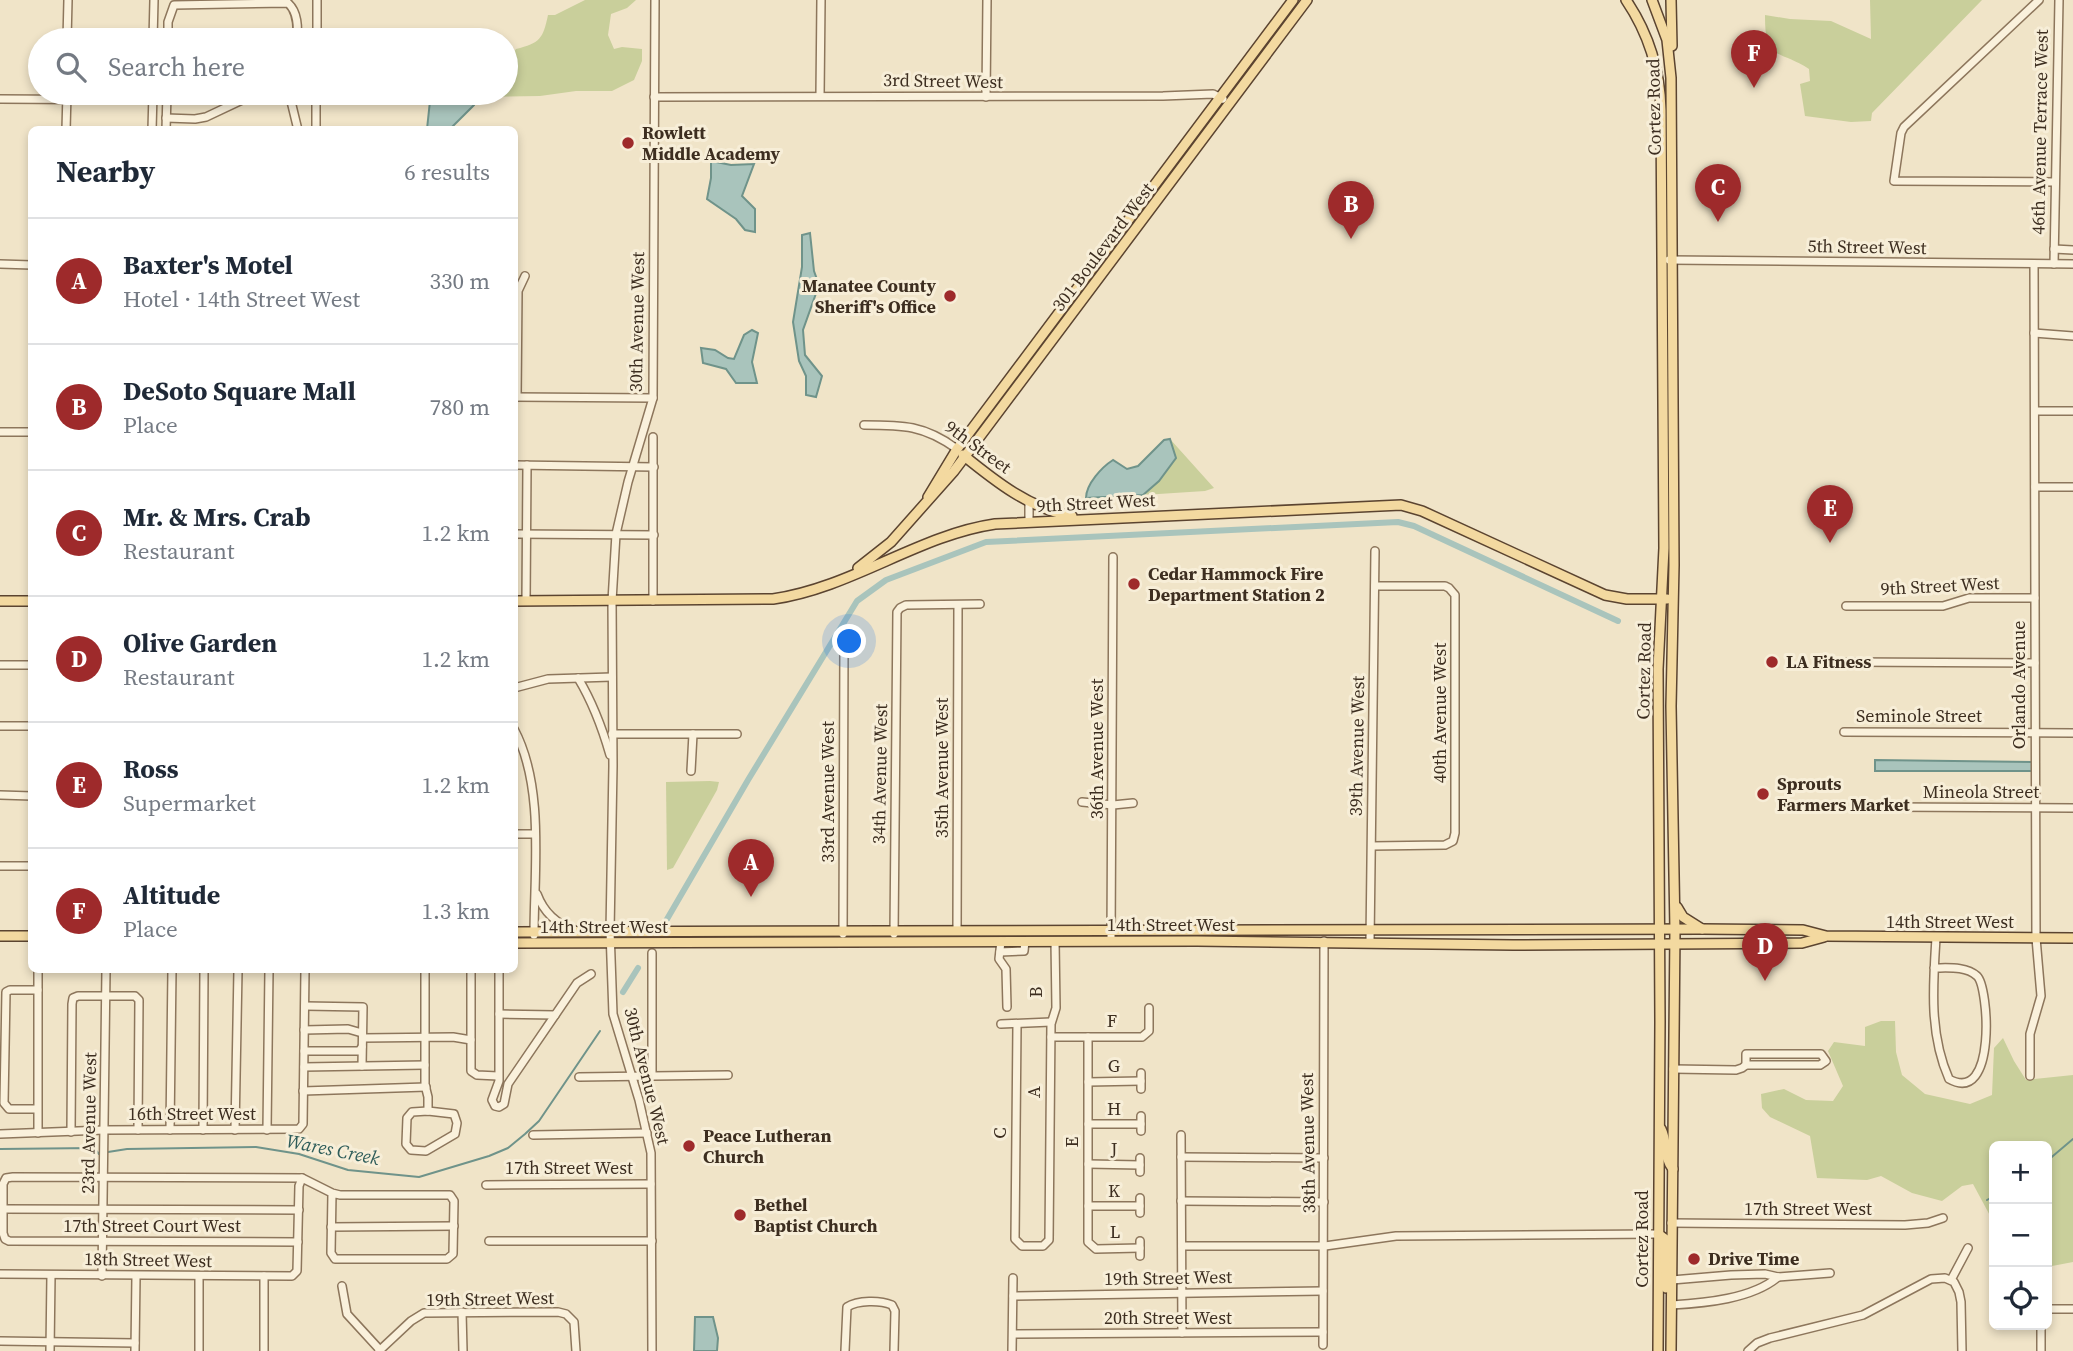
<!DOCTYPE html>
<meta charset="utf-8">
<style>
:root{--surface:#fff;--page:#f6f6f7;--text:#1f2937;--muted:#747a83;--line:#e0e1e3;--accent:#9e2a2b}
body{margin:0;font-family:"Source Serif 4",serif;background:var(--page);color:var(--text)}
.controls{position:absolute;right:21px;bottom:21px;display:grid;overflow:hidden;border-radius:10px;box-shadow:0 4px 10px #0003}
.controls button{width:63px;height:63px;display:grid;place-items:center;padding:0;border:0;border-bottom:2px solid var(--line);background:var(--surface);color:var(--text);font:35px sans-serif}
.you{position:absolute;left:850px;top:642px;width:24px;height:24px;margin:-18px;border:5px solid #fff;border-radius:50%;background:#1a73e8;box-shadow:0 0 0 10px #1a73e833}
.badge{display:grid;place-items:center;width:46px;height:46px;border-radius:50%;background:var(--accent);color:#fff;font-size:23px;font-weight:700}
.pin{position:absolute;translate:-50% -58px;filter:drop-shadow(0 2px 4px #0008)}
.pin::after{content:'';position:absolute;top:37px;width:24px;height:21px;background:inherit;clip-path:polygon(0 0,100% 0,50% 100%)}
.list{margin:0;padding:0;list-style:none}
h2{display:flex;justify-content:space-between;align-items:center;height:91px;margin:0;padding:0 28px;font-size:30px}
h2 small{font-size:23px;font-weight:400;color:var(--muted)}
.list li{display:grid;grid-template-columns:46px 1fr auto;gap:21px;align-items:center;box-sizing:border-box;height:126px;padding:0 28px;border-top:2px solid var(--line)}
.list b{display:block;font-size:26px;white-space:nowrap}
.list p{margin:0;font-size:23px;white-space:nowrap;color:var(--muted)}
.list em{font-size:23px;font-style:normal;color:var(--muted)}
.icon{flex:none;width:38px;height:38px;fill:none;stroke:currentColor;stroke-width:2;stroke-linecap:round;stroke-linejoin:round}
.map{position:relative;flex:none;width:2073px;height:1351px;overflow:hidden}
.search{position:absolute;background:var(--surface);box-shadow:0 4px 10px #0003;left:28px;top:28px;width:490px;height:77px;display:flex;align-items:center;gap:18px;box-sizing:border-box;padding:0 24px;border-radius:38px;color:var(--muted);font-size:26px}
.panel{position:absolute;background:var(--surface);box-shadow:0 4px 10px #0003;left:28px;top:126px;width:490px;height:847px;border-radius:10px}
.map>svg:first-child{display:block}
.green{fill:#c9cf9b}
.water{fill:#a9c4bc;stroke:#6f938a;stroke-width:2}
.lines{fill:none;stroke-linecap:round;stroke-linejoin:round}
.stream{stroke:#6f938a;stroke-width:2}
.canal{stroke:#a9c4bc;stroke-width:6}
.minor-casing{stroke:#8d765c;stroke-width:10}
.major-casing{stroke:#5b4430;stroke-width:12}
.minor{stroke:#faf1dc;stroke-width:7}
.major{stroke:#f3d9a0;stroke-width:9}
.poi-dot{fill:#9e2a2b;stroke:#f7eed8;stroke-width:2.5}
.labels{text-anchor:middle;stroke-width:6;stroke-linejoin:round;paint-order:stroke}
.street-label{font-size:18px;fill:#3d2e20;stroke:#f7eed8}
.poi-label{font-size:18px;font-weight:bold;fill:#3d2e20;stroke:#f7eed8;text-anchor:start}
.water-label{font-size:19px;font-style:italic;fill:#2f5d5a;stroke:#f7eed8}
</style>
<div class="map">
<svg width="2073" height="1351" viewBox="0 0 2073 1351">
<rect width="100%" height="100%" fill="#f0e4c8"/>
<!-- green -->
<g class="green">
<path d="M585,0H636L627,8L611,14L608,35L614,49L622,47L642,49V61L634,80L612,91H576L540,96L485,97V93H506V62L516,49C540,43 543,39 548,15H555Z"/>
<path d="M1870,0H1982L1872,113L1871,121L1851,122L1805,116L1800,84L1810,81L1809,69C1776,48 1765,62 1765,15L1790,19L1831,21L1871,39Z"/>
<polygon points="1170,439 1214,488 1205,491 1143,495 1159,481 1176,458"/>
<polygon points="710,781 719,782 717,790 673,868 667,870 666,782"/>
<polygon points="1881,1021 1895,1021 1896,1052 1902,1075 1925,1094 1970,1104 1992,1095 1994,1048 2003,1038 2014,1061 2026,1080 2073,1075 2073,1262 2047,1267 2047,1146 1994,1146 1994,1223 1973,1184 1962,1186 1942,1201 1912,1193 1881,1176 1867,1180 1817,1178 1810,1136 1770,1117 1762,1108 1761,1094 1784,1089 1806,1100 1833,1101 1843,1086 1828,1051 1834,1042 1865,1046 1865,1027"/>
</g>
<!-- water -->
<g class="water">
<polygon points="438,93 473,93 474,105 450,129 427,129 430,101"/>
<polygon points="711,161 731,165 754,164 742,196 755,209 755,232 745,230 736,219 707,199 711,178"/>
<polygon points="810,233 814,271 819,285 803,330 805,355 822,376 816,397 806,395 806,376 799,361 793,322 802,267 802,235"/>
<polygon points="752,330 758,333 752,362 757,383 736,383 726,369 703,363 701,348 715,350 728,358 734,359 744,335"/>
<path d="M1170,439L1176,458L1159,481L1143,495L1086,498C1086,484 1102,467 1113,460L1127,469L1138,466L1164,440Z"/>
<polygon points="1875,760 2032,762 2032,771 1875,771"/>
<polygon points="695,1317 713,1317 718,1338 717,1351 694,1351"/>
</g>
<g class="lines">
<!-- stream -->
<g class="stream">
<polyline points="0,1149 94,1148 99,1154 102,1153"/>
<polyline points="108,1152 127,1149 256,1147 299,1154 348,1170 419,1177 489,1156 508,1148 525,1134 539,1121 600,1031"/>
<polyline points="2047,1161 2073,1139"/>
<polyline points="1987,1200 1994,1196"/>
</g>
<!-- canal -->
<g class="canal">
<polyline points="663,926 748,780 857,601 886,580 986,542 1398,522 1414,526 1618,621"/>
<polyline points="623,992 638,968"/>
</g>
<defs>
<g id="minor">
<polyline points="2039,0 1904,127 1901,133 1894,181 2055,182"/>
<polyline points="67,40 68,0"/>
<polyline points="153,40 154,0"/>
<path d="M168,40V22L174,5L288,3C298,12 298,27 297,40"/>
<polyline points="317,40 317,0"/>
<polyline points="289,93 298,130"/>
<polyline points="820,96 821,0"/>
<polyline points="654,97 1163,96 1213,94 1223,99"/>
<polyline points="986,97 987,0"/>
<polyline points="0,99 152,100"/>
<polyline points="166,118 195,119 206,117 257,93"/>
<polyline points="66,130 67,93"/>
<polyline points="152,130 153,93"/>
<polyline points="166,130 167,93"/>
<polyline points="316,130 316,93"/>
<polyline points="2054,249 2073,250"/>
<polyline points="1669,260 2073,264"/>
<polyline points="0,264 32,265"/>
<polyline points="2054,264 2059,0"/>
<polyline points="2034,333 2073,336"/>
<polyline points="514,397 653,398"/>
<polyline points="517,397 518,291 525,276"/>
<polyline points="2035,411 2073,411"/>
<path d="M864,425C903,425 924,425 957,449"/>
<polyline points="0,432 32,432"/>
<polyline points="514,465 654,467"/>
<polyline points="2035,487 2073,487"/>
<polyline points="1029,522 1029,502"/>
<polyline points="514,534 654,535"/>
<polyline points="526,601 527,465"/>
<polyline points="653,601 653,437"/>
<polyline points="1846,606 1943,606 1969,598 2035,598"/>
<polyline points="1848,662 2035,663"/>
<polyline points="0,665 32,665"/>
<path d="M578,678C593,703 602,727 610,755"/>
<polyline points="514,688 548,679 612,677"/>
<polyline points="0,726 32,726"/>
<path d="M514,729C545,787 534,871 534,935"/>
<polyline points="1844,732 2073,733"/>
<polyline points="612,734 737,734"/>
<polyline points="691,771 693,734"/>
<polyline points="0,795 32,796"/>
<polyline points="1082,802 1113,805 1133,803"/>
<polyline points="1888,807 2073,808"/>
<polyline points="514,834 535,834"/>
<polyline points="1372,846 1445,845 1453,841 1455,833 1455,595 1449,588 1445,586 1375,586"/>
<polyline points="0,866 32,866"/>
<path d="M537,894C544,913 556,924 575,930"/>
<polyline points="957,930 958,605"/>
<polyline points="843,934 844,643"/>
<polyline points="894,934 897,612 900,608 906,605 980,604"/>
<polyline points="1001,941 999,959 1006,969 1007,1007"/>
<polyline points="1111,941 1113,557"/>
<polyline points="1370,941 1375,551"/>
<polyline points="1000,952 1024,951 1025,941"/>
<polyline points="652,953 652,1076"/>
<path d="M1934,968C1948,968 1966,966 1977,976C1989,987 1997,1106 1949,1079C1929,1034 1933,985 1936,938"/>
<polyline points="425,970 425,1085 428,1097 428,1111"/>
<polyline points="471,970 471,1071 477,1075 498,1076"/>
<polyline points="499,970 499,1081 492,1100 495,1106 499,1107 504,1104 508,1084 577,983 591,974"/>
<polyline points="305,1006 363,1007 362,1066"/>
<polyline points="499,1014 555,1015"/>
<polyline points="1001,1024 1051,1022"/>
<polyline points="1017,1025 1015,1239 1022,1246 1043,1246 1049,1240 1051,1024 1056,1008 1055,941"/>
<polyline points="304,1030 348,1029 362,1033"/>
<polyline points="1051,1037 1142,1037 1149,1031 1149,1008"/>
<polyline points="1088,1037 1088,1242 1096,1249 1140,1248"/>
<polyline points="363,1038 453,1037 471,1040"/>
<polyline points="304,1051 359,1051 362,1047"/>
<polygon points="1746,1054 1821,1054 1826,1061 1820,1065 1746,1065"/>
<polyline points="304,1067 425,1065"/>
<polyline points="1673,1069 1736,1070 1742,1068 1746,1065"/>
<polyline points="1141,1073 1141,1089"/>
<polyline points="2030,1076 2030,1034 2041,996 2036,938 2034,264"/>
<polyline points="579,1077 728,1075"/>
<polyline points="1088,1082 1141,1081"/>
<polyline points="303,1091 426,1087"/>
<polyline points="37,1109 9,1109 4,1103 6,992 10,990 38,990"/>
<polygon points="428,1111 454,1114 457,1123 455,1134 426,1151 411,1150 406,1144 407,1118 412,1112"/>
<polyline points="1141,1116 1141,1131"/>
<polyline points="1088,1124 1141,1124"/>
<polyline points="170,1130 172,970"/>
<polyline points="203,1130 204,970"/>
<polyline points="235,1130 238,970"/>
<polyline points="267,1130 269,970"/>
<polyline points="71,1132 72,1004 73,998 78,996 135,996 139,1000 138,1130"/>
<polyline points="38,1133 38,970"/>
<polyline points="0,1134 104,1130 299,1129 303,1124 305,970"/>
<polyline points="533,1135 647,1133"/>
<polyline points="1181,1135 1182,1333"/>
<polyline points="1181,1157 1324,1158"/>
<polyline points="1140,1158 1140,1172"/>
<polyline points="1088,1164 1140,1165"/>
<polyline points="486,1185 651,1184"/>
<polyline points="1140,1198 1140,1213"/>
<polyline points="1181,1201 1324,1202"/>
<polyline points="1088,1206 1140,1206"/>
<polyline points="3,1209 299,1210"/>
<polyline points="1671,1223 1905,1225 1928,1223 1943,1218"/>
<polyline points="331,1227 454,1226"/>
<polyline points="489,1241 652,1241"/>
<polyline points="1140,1241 1140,1256"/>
<polyline points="298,1242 9,1241 5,1239 3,1233 3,1184 6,1178 13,1177 302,1178 332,1193 340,1195 450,1195 454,1201 453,1254 447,1259 335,1259 331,1253 332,1193"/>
<polyline points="1182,1246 1325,1246 1396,1236 1658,1234"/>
<polyline points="0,1274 292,1276 297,1271 299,1186 302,1178"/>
<polyline points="102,1276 106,970"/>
<polyline points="1672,1280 1731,1275 1765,1274 1778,1277 1830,1273"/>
<polyline points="1951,1280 1968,1248"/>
<polyline points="342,1286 347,1314 380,1350"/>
<polyline points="1013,1296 1323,1291"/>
<path d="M1672,1305C1705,1303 1752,1299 1778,1277"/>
<polyline points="2047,1309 2073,1309"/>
<polyline points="462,1312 463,1351"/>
<polyline points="2041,1325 2041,1351"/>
<polyline points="1013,1334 1323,1332"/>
<polyline points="0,1341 135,1343"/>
<polyline points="1323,1345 1324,941"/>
<polyline points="50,1351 51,1275"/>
<polyline points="135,1351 136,1276"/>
<polyline points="199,1351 199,1277"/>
<polyline points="264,1351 264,1276"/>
<polyline points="379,1351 411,1321 424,1313 558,1312 566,1314 574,1322 576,1351"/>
<polyline points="652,1351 651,1153 639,1100 613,1014 610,931 613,766 612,601 616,534 628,482 653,398 655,0"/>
<path d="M845,1351L847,1307C858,1300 880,1300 892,1305L895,1311L894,1351"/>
<polyline points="1012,1351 1013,1278"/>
<polyline points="1748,1351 1757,1343 1770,1338 1863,1315 1931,1279 1945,1278 1954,1282 1959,1292 1961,1302 1962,1351"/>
</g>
<g id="major">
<path d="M1626,0C1649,34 1660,70 1661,110L1664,548L1658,669L1660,1022L1658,1351"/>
<polyline points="1652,0 1667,40 1671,78 1674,565 1671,706 1675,930 1671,1351"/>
<polyline points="1671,0 1672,46"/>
<path d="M963,455C995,481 1030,509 1072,516"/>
<polyline points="928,497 957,449 1293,0"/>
<polyline points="858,568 891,542 954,471 1307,0"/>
<polyline points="0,601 32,601"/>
<path d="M514,601L773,599C851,588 919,535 995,524L1401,505L1422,511L1605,595L1627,599H1667"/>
<polyline points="1677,907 1683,917 1702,929"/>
<polyline points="514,932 1702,929 1803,930 1826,936 2073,938"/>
<polyline points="0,936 32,936"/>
<polyline points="514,943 1197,941 1513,945 1802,943 1824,937"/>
<path d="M1661,1129C1668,1143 1663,1157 1673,1169"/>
<polyline points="1658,1234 1665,1239 1666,1288"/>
</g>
</defs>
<!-- minor casing -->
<use href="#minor" class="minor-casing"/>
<!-- major casing -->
<use href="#major" class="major-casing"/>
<!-- minor -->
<use href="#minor" class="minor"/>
<!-- major -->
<use href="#major" class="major"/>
</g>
<!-- markers -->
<g class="poi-dot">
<circle cx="628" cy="143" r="7"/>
<circle cx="950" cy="296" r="7"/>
<circle cx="1134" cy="584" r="7"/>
<circle cx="1772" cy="662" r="7"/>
<circle cx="1763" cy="794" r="7"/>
<circle cx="689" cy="1146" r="7"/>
<circle cx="740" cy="1215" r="7"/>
<circle cx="1694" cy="1259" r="7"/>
</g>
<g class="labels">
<!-- street labels -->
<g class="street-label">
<text transform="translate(943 81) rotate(1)" y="6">3rd Street West</text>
<text transform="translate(1654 107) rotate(-91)" y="6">Cortez Road</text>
<text transform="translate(2040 132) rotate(-89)" y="6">46th Avenue Terrace West</text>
<text transform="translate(1103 247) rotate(-53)" y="6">301 Boulevard West</text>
<text transform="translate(1867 247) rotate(1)" y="6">5th Street West</text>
<text transform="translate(637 322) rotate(-89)" y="6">30th Avenue West</text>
<text transform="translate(978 447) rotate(36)" y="6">9th Street</text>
<text transform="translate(1096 503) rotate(-3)" y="6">9th Street West</text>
<text transform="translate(1940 586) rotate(-3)" y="6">9th Street West</text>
<text transform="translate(1644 671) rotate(-89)" y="6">Cortez Road</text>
<text transform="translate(2019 685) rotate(-90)" y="6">Orlando Avenue</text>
<text transform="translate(1440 713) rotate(-90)" y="6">40th Avenue West</text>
<text x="1919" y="722">Seminole Street</text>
<text transform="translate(1357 746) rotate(-89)" y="6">39th Avenue West</text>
<text transform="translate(1097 749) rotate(-90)" y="6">36th Avenue West</text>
<text transform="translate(942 768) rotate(-90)" y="6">35th Avenue West</text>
<text transform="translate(880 774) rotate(-89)" y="6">34th Avenue West</text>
<text transform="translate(828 792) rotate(-90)" y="6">33rd Avenue West</text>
<text x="1981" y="798">Mineola Street</text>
<text x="1950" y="928">14th Street West</text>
<text x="1171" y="931">14th Street West</text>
<text x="604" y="933">14th Street West</text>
<text transform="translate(1036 992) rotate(-90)" y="6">B</text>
<text x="1112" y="1027">F</text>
<text x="1114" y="1072">G</text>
<text transform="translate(647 1076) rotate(76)" y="6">30th Avenue West</text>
<text transform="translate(1034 1092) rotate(-90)" y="6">A</text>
<text x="1114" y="1115">H</text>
<text x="192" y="1120">16th Street West</text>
<text transform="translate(89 1123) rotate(-89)" y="6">23rd Avenue West</text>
<text transform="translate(1000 1133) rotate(-90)" y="6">C</text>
<text transform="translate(1072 1142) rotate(-90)" y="6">E</text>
<text transform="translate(1308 1143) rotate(-91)" y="6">38th Avenue West</text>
<text x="1114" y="1155">J</text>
<text x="569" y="1174">17th Street West</text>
<text x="1114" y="1197">K</text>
<text x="1808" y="1215">17th Street West</text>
<text x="152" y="1232">17th Street Court West</text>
<text x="1115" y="1238">L</text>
<text transform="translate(1642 1239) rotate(-90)" y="6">Cortez Road</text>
<text transform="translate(148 1260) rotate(1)" y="6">18th Street West</text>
<text transform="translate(1168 1278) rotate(-1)" y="6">19th Street West</text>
<text transform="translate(490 1299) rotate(-1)" y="6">19th Street West</text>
<text x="1168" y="1324">20th Street West</text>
</g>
<!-- poi labels -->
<g class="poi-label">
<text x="642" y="139">Rowlett<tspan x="642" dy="21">Middle Academy</tspan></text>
<text x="936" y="292" text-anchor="end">Manatee County<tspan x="936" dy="21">Sheriff's Office</tspan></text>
<text x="1148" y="580">Cedar Hammock Fire<tspan x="1148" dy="21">Department Station 2</tspan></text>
<text x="1786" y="668">LA Fitness</text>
<text x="1777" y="790">Sprouts<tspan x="1777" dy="21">Farmers Market</tspan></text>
<text x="703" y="1142">Peace Lutheran<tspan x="703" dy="21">Church</tspan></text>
<text x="754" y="1211">Bethel<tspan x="754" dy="21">Baptist Church</tspan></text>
<text x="1708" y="1265">Drive Time</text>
</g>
<!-- water labels -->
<g class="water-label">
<text transform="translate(333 1149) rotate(11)" y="7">Wares Creek</text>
</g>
</g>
</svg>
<div class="controls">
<button>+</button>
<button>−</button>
<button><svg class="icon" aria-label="locate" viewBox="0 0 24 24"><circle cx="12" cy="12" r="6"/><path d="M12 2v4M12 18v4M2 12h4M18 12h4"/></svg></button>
</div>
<div class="you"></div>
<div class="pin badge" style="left:751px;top:897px">A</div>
<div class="pin badge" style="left:1351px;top:239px">B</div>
<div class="pin badge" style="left:1718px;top:222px">C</div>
<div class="pin badge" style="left:1765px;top:981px">D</div>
<div class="pin badge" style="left:1830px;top:543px">E</div>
<div class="pin badge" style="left:1754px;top:88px">F</div>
<div class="search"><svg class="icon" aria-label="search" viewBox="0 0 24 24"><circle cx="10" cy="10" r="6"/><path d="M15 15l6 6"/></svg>Search here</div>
<section class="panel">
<h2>Nearby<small>6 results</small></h2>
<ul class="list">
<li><span class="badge">A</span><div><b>Baxter's Motel</b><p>Hotel · 14th Street West</p></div><em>330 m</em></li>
<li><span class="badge">B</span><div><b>DeSoto Square Mall</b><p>Place</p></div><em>780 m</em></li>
<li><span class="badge">C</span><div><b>Mr. &amp; Mrs. Crab</b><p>Restaurant</p></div><em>1.2 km</em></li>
<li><span class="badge">D</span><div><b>Olive Garden</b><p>Restaurant</p></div><em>1.2 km</em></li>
<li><span class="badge">E</span><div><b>Ross</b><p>Supermarket</p></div><em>1.2 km</em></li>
<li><span class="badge">F</span><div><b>Altitude</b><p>Place</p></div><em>1.3 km</em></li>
</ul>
</section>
</div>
